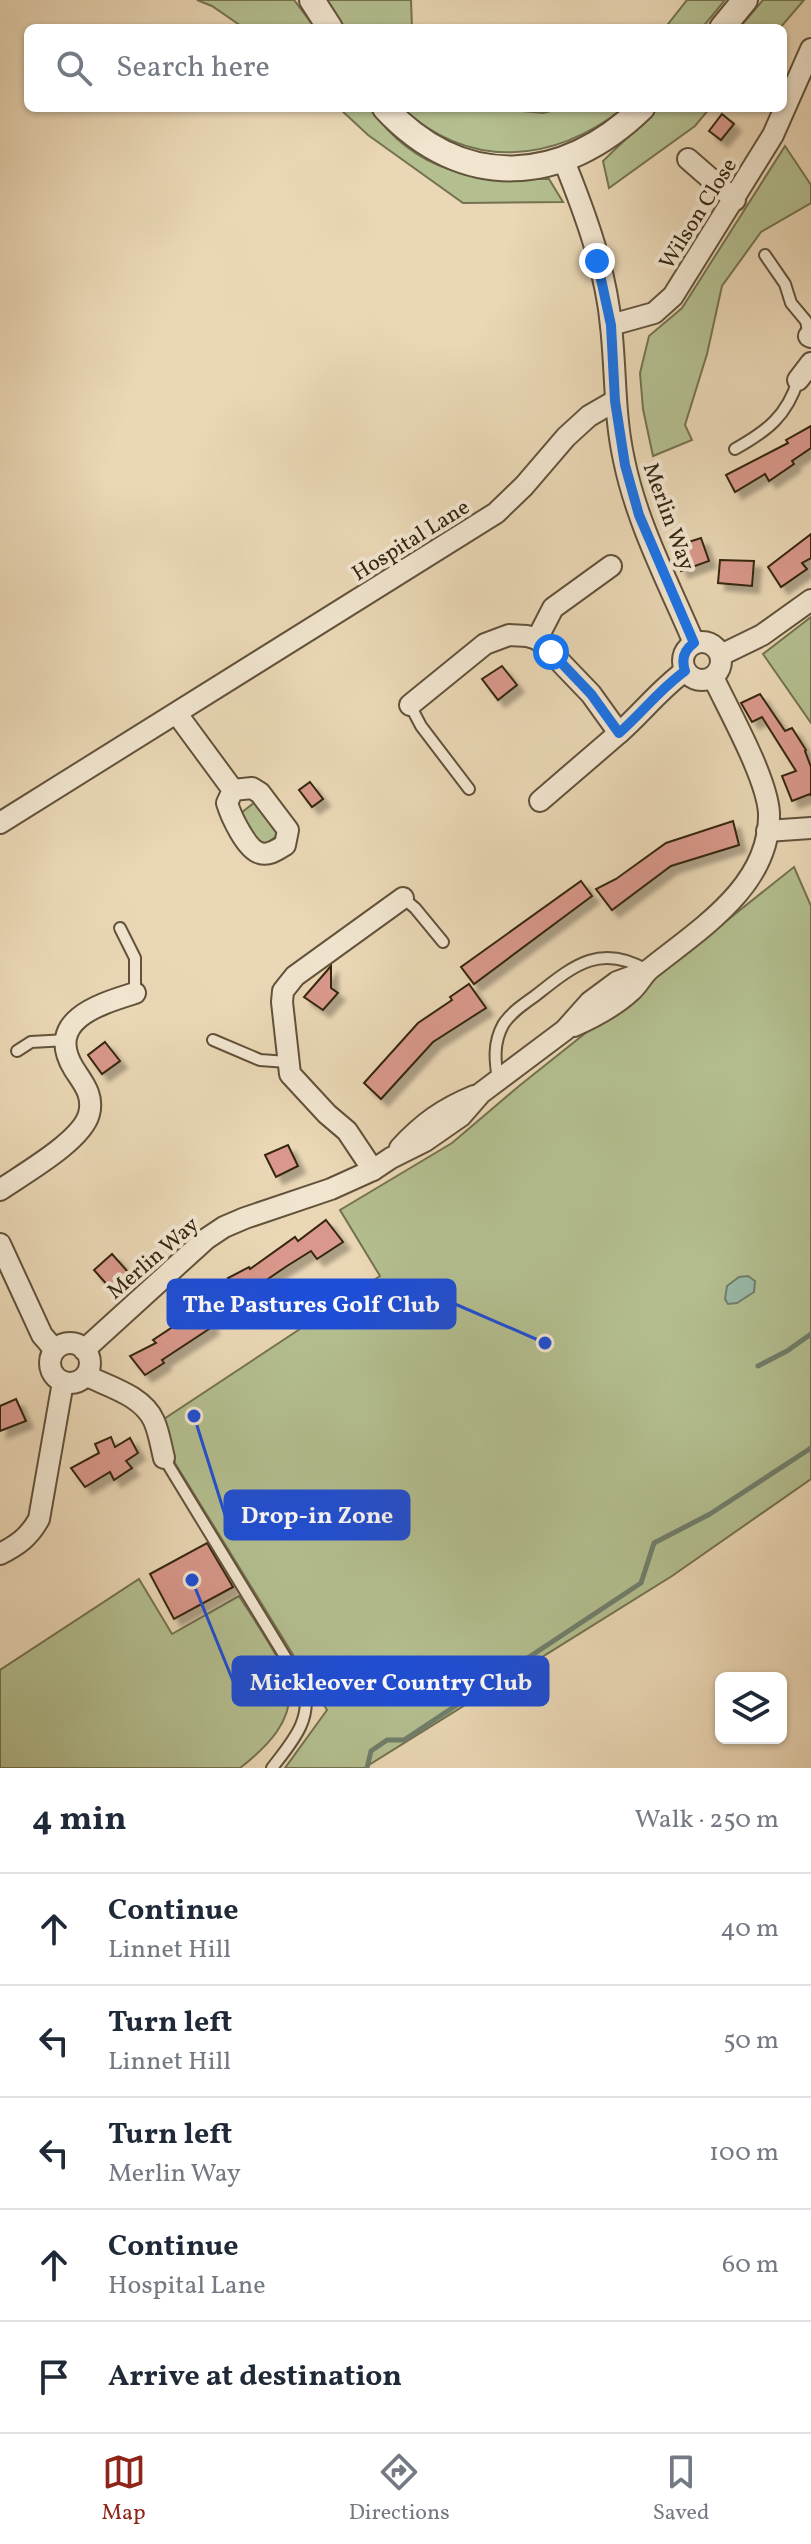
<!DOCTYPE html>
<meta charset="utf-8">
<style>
:root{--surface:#fff;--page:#f2f2f3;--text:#1f2937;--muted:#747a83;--line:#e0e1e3;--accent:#8f2418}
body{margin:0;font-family:Vollkorn,serif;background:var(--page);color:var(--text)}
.controls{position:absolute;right:24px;bottom:24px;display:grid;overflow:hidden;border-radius:12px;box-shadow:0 2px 6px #0004}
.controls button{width:72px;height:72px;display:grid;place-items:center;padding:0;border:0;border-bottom:2px solid var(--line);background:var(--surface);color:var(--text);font:40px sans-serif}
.stop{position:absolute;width:24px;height:24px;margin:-18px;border:6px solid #1a73e8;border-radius:50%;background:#fff}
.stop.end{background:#1a73e8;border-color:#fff;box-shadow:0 2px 8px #0008}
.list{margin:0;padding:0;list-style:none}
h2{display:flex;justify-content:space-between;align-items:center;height:104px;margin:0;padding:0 32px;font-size:34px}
h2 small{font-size:26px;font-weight:400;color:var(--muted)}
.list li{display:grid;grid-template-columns:52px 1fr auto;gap:24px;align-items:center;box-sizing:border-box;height:112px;padding:0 32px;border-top:2px solid var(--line)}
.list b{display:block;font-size:30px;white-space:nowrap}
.list p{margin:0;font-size:26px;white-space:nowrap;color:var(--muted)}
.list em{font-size:26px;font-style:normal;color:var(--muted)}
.icon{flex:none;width:44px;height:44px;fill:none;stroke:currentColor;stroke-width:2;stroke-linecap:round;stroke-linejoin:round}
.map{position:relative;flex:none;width:811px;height:1768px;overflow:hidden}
.search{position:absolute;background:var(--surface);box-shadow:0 2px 6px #0004;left:24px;right:24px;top:24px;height:88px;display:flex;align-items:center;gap:20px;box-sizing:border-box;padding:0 28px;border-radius:12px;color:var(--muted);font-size:30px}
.sheet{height:664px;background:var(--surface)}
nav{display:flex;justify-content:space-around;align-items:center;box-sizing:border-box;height:112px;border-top:2px solid var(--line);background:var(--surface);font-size:22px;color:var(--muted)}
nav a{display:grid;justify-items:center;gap:4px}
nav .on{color:var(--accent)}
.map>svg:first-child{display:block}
.green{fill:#b4bf90;stroke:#747250;stroke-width:2}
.water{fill:#99baa8;stroke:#717f6c;stroke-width:2}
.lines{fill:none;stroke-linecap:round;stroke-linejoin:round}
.stream{stroke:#717f6c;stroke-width:5}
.building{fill:#d9988b;stroke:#352611;stroke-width:2;filter:url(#shadow)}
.service-casing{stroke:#62523a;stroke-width:14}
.minor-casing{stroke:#62523a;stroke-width:24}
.tertiary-casing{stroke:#62523a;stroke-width:28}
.service{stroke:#f1e5cf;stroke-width:10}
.minor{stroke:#f1e5cf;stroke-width:20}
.tertiary{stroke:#f1e5cf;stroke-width:24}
.route{stroke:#1a73e8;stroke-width:10}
.labels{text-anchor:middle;stroke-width:8;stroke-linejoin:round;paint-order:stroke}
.street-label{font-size:22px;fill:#352611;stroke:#f1e5cf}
.leader{fill:none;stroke:#1d4ed8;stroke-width:3}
.callout-dot{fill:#1d4ed8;stroke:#f1e5cf;stroke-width:3}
.callout{fill:#1d4ed8;stroke:#1d4ed8;stroke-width:3}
.callout-label{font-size:24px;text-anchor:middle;font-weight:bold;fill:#fff}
</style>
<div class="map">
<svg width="811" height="1768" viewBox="0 0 811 1768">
<defs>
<filter id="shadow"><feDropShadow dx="7" dy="7" stdDeviation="2" flood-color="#0004"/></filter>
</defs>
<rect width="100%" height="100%" fill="#ead7b5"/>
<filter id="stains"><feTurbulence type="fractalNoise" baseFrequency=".0025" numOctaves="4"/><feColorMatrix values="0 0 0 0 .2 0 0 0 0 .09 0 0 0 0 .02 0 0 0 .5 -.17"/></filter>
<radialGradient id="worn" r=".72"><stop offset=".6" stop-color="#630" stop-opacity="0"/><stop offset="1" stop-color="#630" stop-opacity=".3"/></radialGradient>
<!-- green -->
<g class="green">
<polygon points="197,0 294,0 315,28 244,28 212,6"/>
<polygon points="327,0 411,0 412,28 345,28"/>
<polygon points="687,0 725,0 702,28 665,28"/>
<polygon points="763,0 804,0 780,28 739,28"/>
<path d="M339,108H370C418,176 472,179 549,179L563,202L463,203L368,135Z"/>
<path d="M402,108H488L543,113L563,108H624C553,163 471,171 402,108Z"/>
<polygon points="658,108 710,108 695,126 609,188 603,161"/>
<polygon points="785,146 811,185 811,203 761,232 722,286 707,354 685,425 692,440 653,456 643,409 640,373 649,336 682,308"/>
<polygon points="811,617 811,723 763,654"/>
<polygon points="255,802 279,834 266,844 258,846 241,813"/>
<polygon points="794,867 811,906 811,1479 672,1576 364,1768 285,1768 327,1710 170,1455 161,1421 380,1276 340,1210 452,1143 519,1086"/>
<path d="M139,1579L172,1634L239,1596C249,1612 287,1668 289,1682C295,1720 268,1746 240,1768H0V1670Z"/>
</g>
<!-- water -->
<polygon class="water" points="748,1276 755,1281 754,1292 737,1303 728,1304 725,1299 727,1286 739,1277"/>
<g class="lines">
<!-- stream -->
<g class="stream">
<polyline points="758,1366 787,1351 811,1334"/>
<polyline points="367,1768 371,1751 387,1740 404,1740 641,1583 654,1543 710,1514 811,1448"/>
</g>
</g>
<!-- building -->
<g class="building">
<polygon points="722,114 734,124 721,140 709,131"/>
<polygon points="811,426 811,448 792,461 794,464 769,481 765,474 735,492 726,475 788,443 786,440"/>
<polygon points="811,534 811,558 802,563 807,569 781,587 768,567"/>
<polygon points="701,538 709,561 681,571 673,547"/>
<polygon points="720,560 754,561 752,586 718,583"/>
<polygon points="502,666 517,685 498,700 482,679"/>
<polygon points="760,694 785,731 792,728 806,750 805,751 811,767 811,796 810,794 792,801 782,776 796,771 762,717 752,722 741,703"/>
<polygon points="310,782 323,799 312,807 299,790"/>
<polygon points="733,821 739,845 671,866 612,910 596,889 616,879 666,843"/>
<polygon points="581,881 592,896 474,984 461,967"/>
<polygon points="331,966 331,988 338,993 323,1010 304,997"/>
<polygon points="469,984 486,1008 433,1042 381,1099 364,1083 418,1023 452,1000 450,997"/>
<polygon points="105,1042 120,1061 102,1074 88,1055"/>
<polygon points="288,1145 298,1166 276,1177 265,1155"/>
<polygon points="326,1220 343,1242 317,1259 311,1251 287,1266 237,1300 209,1323 212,1327 162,1360 164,1363 145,1375 130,1356 156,1343 153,1340 177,1324 175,1322 230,1280 228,1278 249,1267 250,1269 295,1237 298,1241"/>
<polygon points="112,1254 128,1272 110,1288 94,1270"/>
<polygon points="16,1399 26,1421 0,1431 0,1406"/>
<polygon points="111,1437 115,1447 130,1438 138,1453 126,1461 132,1468 114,1480 110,1472 85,1487 71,1468 99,1453 95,1444"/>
<polygon points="207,1543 233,1587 174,1619 150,1574"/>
</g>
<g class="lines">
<defs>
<g id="service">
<polyline points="765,255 785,284 791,303 806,321 809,336"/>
<path d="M735,449C767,431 787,416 798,380"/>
<polyline points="410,705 421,726 469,789"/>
<polyline points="403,898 415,908 443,942"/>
<polyline points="120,928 135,958 135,993"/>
<polyline points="213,1040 260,1060 287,1062"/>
<polyline points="17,1051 31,1042 67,1040"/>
<path d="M498,1080C495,1061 493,1043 503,1025C510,1013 524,1004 535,996C572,967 599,942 647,970"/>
<path d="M164,1458L303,1686C314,1719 291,1743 272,1768"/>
</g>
<g id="minor">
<polyline points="688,159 735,200"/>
<path d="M564,161C585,213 606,270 611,326C616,371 614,415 624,460C637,524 669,584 694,643"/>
<polyline points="611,325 654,313 673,296 773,135 811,49"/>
<polyline points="809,336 811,337"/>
<polyline points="798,380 811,363"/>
<polyline points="537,639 553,608 611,566"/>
<circle cx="702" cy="661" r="19"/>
<polyline points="721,655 762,635 811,600"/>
<path d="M410,705L485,644L509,635L527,636L537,639L544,645L591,694L619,733C642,713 660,689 685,671"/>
<path d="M177,714L233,790L252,788L260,793L288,830L285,845C277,850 269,856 260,853C246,849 231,816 227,803L233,790"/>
<polyline points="540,801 619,733"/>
<polyline points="0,823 496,513 524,486 566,437 589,416 615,401"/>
<polyline points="767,831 811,828"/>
<path d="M574,1026C594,1017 615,1006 631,991C639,984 643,974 651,968C701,928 771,885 769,813C767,778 729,711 713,677"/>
<path d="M400,1148C423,1123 443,1109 474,1096"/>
<polyline points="373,1170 347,1131 327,1114 290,1074 282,1002 283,991 295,976 403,898"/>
<path d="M0,1190C23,1174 82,1141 89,1114C94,1095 83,1083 74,1069C44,1020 100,1004 135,993"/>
<polyline points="0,1244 42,1335 54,1349"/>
<circle cx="70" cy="1363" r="20"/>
<polyline points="84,1350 206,1239 224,1227 245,1218 331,1189 373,1170 391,1158 425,1141 461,1116 481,1093 565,1030 590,1002 617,982 647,971"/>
<path d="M87,1376C110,1387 143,1396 154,1421C159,1432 161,1446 164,1458"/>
<path d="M0,1554C18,1545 29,1537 39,1519L63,1382"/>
</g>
<g id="tertiary">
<polyline points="312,0 330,28"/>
<polyline points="722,28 745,0"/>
<path d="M385,108C463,192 563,185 642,108"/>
</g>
</defs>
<!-- service casing -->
<use href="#service" class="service-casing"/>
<!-- minor casing -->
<use href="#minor" class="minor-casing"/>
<!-- tertiary casing -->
<use href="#tertiary" class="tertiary-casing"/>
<!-- service -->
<use href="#service" class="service"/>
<!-- minor -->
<use href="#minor" class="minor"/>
<!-- tertiary -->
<use href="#tertiary" class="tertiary"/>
</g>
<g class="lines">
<!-- route -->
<path class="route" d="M551,652L591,694L619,733C642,713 660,689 685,671C681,659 684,650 694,643L639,515L625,465L615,401L611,325L597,261"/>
</g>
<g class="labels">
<!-- street labels -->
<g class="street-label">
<text transform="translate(697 213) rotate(-58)" y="8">Wilson Close</text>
<text transform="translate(670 516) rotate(70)" y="8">Merlin Way</text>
<text transform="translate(410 539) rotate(-32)" y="8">Hospital Lane</text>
<text transform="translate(152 1257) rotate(-41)" y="8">Merlin Way</text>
</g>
</g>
<!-- callouts -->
<path class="leader" d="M545 1343L455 1304M194 1416L225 1515M192 1580L233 1681"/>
<g class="callout-dot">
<circle cx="545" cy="1343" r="8"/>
<circle cx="194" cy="1416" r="8"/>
<circle cx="192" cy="1580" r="8"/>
</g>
<g class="callout">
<rect x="168" y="1280" width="287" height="48" rx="8"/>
<rect x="225" y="1491" width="184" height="48" rx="8"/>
<rect x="233" y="1657" width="315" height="48" rx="8"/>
</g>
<g class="callout-label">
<text x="311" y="1312">The Pastures Golf Club</text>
<text x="317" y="1523">Drop-in Zone</text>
<text x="391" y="1690">Mickleover Country Club</text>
</g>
<rect width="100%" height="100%" filter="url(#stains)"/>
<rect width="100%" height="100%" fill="url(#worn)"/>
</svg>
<div class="controls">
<button><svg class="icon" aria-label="layers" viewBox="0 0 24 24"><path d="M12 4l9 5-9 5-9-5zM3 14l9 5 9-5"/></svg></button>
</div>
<div class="stop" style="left:551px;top:652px"></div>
<div class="stop end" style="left:597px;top:261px"></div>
<div class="search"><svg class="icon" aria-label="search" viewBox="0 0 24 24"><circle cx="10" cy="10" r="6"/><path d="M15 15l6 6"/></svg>Search here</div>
</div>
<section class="sheet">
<h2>4 min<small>Walk · 250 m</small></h2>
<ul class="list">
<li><svg class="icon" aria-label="ahead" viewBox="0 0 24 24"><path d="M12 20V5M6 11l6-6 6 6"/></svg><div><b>Continue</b><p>Linnet Hill</p></div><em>40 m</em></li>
<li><svg class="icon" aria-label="left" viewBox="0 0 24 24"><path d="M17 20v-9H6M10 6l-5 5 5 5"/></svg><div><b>Turn left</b><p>Linnet Hill</p></div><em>50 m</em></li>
<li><svg class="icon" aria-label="left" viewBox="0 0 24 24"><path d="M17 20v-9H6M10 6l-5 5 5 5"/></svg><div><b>Turn left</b><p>Merlin Way</p></div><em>100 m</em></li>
<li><svg class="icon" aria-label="ahead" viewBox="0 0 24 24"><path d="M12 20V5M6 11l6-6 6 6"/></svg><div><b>Continue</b><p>Hospital Lane</p></div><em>60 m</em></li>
<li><svg class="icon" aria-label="arrive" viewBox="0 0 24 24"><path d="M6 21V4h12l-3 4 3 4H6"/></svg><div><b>Arrive at destination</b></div></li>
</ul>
</section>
<nav>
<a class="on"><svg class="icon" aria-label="map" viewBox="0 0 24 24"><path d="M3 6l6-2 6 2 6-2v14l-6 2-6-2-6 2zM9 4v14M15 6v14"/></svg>Map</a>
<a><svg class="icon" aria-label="directions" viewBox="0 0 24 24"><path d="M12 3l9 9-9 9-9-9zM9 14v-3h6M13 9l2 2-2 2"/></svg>Directions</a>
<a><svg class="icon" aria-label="saved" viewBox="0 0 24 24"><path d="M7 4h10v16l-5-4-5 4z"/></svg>Saved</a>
</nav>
